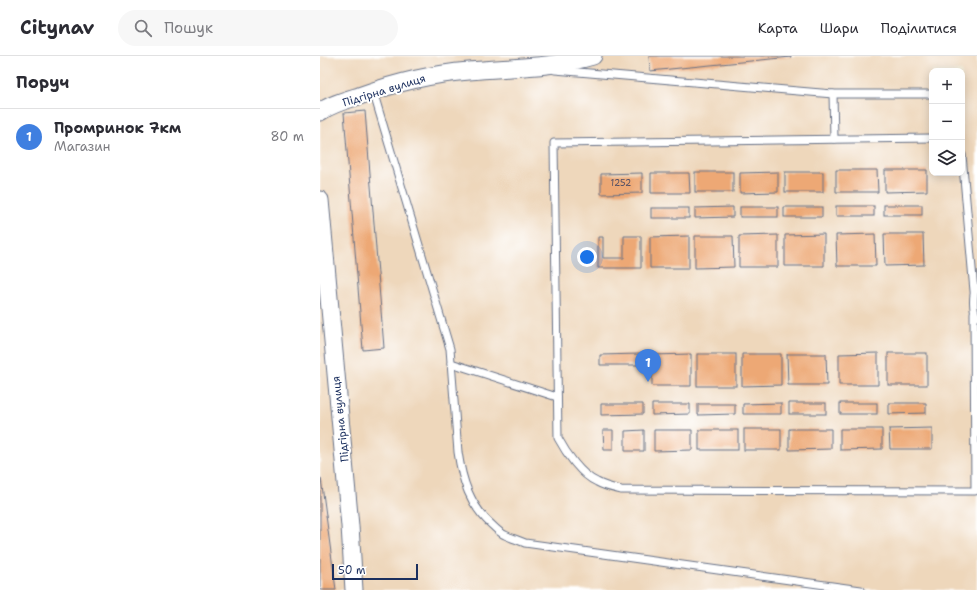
<!DOCTYPE html>
<html lang="uk">
<meta charset="utf-8">
<style>
:root{--surface:#fff;--page:#f7f7f7;--text:#2b2b33;--muted:#7c7c81;--line:#e1e1e2;--accent:#c8321e}
body{margin:0;font-family:"Shantell Sans",sans-serif;background:var(--page);color:var(--text)}
.controls{position:absolute;right:12px;top:12px;display:grid;overflow:hidden;border-radius:8px;box-shadow:0 2px 10px #0003}
.controls button{width:36px;height:36px;display:grid;place-items:center;padding:0;border:0;border-bottom:1px solid var(--line);background:var(--surface);color:var(--text);font:20px sans-serif}
.scale{position:absolute;left:12px;bottom:10px;width:86px;box-sizing:border-box;padding-left:4px;border:2px solid #1b2f5e;border-top:0;font-size:11px;line-height:14px;white-space:nowrap;color:#1b2f5e;-webkit-text-stroke:3px #fff;paint-order:stroke}
.you{position:absolute;left:267px;top:201px;width:14px;height:14px;margin:-10px;border:3px solid #fff;border-radius:50%;background:#1a73e8;box-shadow:0 0 0 6px #1a73e833}
.badge{display:grid;place-items:center;width:26px;height:26px;border-radius:50%;background:var(--accent);color:#fff;font-size:13px;font-weight:700}
.pin{position:absolute;translate:-50% -33px;filter:drop-shadow(0 1px 2px #0008)}
.pin::after{content:'';position:absolute;top:21px;width:14px;height:12px;background:inherit;clip-path:polygon(0 0,100% 0,50% 100%)}
.list{margin:0;padding:0;list-style:none}
h2{display:flex;justify-content:space-between;align-items:center;height:52px;margin:0;padding:0 16px;font-size:17px}
h2 small{font-size:13px;font-weight:400;color:var(--muted)}
.list li{display:grid;grid-template-columns:26px 1fr auto;gap:12px;align-items:center;box-sizing:border-box;height:56px;padding:0 16px;border-top:1px solid var(--line)}
.list b{display:block;font-size:15px;white-space:nowrap}
.list p{margin:0;font-size:13px;white-space:nowrap;color:var(--muted)}
.list em{font-size:13px;font-style:normal;color:var(--muted)}
.icon{flex:none;width:22px;height:22px;fill:none;stroke:currentColor;stroke-width:2;stroke-linecap:round;stroke-linejoin:round}
.map{position:relative;flex:none;width:657px;height:534px;overflow:hidden}
header{display:flex;align-items:center;gap:24px;box-sizing:border-box;height:56px;padding:0 20px;background:var(--surface);border-bottom:1px solid var(--line)}
header strong{font-size:19px}
nav{display:flex;gap:22px;margin-inline-start:auto;font-size:14px}
.search{width:280px;height:36px;background:var(--page);display:flex;align-items:center;gap:10px;box-sizing:border-box;padding:0 14px;border-radius:22px;color:var(--muted);font-size:15px}
main{display:flex}
aside{flex:1;background:var(--surface)}
.map>svg:first-child{display:block}
.built{fill:#eed7bb;fill-rule:evenodd}
.building{fill:#eda875}
.lines{fill:none;stroke-linecap:round;stroke-linejoin:round}
.service-casing{stroke:#667086;stroke-width:9}
.tertiary-casing{stroke:#667086;stroke-width:19}
.service{stroke:#fff;stroke-width:7}
.tertiary{stroke:#fff;stroke-width:17}
.labels{text-anchor:middle;stroke-width:4;stroke-linejoin:round;paint-order:stroke}
.number-label{font-size:9px;fill:#504d64}
.street-label{font-size:11px;fill:#1b2f5e;stroke:#fff}
</style>
<header>
<strong>Citynav</strong>
<div class="search"><svg class="icon" aria-label="search" viewBox="0 0 24 24"><circle cx="10" cy="10" r="6"/><path d="M15 15l6 6"/></svg>Пошук</div>
<nav><a>Карта</a><a>Шари</a><a>Поділитися</a></nav>
</header>
<main>
<aside>
<h2>Поруч<small></small></h2>
<ul class="list">
<li><span class="badge" style="background:#3f7fe0">1</span><div><b>Промринок 7км</b><p>Магазин</p></div><em>80 m</em></li>
</ul>
</aside>
<div class="map">
<svg width="657" height="534" viewBox="0 0 657 534">
<rect width="100%" height="100%" fill="#fff"/>
<filter id="ink" filterUnits="userSpaceOnUse"><feTurbulence type="fractalNoise" baseFrequency=".025" numOctaves="2"/><feDisplacementMap in="SourceGraphic" scale="8" xChannelSelector="R" yChannelSelector="G"/><feConvolveMatrix kernelMatrix="1 2 1 2 8 2 1 2 1" color-interpolation-filters="sRGB"/></filter>
<filter id="wash" filterUnits="userSpaceOnUse"><feTurbulence type="fractalNoise" baseFrequency=".012" numOctaves="4" result="noise"/><feDisplacementMap in="SourceGraphic" scale="16" xChannelSelector="R" yChannelSelector="G"/><feGaussianBlur stdDeviation="0.9" result="paint"/><feColorMatrix in="noise" values="0 0 0 0 0 0 0 0 0 0 0 0 0 0 0 0 0 1.4 0 .05"/><feComposite in="paint" operator="in"/></filter>
<g filter="url(#wash)">
<rect width="100%" height="100%" fill="#f0e9d0"/>
<!-- built -->
<path class="built" d="M0,0H657V534H0ZM612,15H642V117H612Z"/>
<g id="blocks">
<!-- building -->
<g class="building">
<polygon points="329,0 471,0 471,1 330,15"/>
<polygon points="45,55 64,292 43,294 24,57"/>
<polygon points="516,114 557,114 558,136 516,136"/>
<polygon points="565,114 607,114 607,135 565,136"/>
<rect x="375" y="116" width="38" height="20"/>
<polygon points="458,116 458,136 420,137 420,117"/>
<rect x="465" y="116" width="38" height="20"/>
<polygon points="322,117 322,137 281,138 281,118"/>
<polygon points="331,117 369,117 370,137 331,137"/>
<rect x="564" y="149" width="38" height="10"/>
<rect x="516" y="150" width="38" height="10"/>
<polygon points="413,151 413,161 375,162 375,152"/>
<rect x="420" y="151" width="38" height="10"/>
<rect x="464" y="151" width="38" height="10"/>
<rect x="331" y="152" width="38" height="10"/>
<polygon points="504,178 504,210 465,210 465,179"/>
<polygon points="555,178 556,210 517,210 516,179"/>
<polygon points="564,178 603,178 604,209 565,210"/>
<polygon points="458,179 458,211 419,211 419,180"/>
<polygon points="304,180 321,180 321,212 278,212 278,181 283,181 283,202 304,202"/>
<polygon points="369,180 369,212 330,212 330,181"/>
<polygon points="375,180 413,180 414,211 375,212"/>
<polygon points="558,297 558,329 519,329 519,298"/>
<rect x="568" y="297" width="39" height="32"/>
<polygon points="320,298 320,309 280,309 280,299"/>
<polygon points="371,298 371,330 332,330 332,299"/>
<rect x="377" y="298" width="39" height="32"/>
<polygon points="422,298 461,298 461,329 422,330"/>
<polygon points="467,298 506,298 507,329 468,329"/>
<polygon points="461,347 461,358 423,358 423,348"/>
<rect x="469" y="347" width="37" height="11"/>
<rect x="520" y="347" width="37" height="11"/>
<polygon points="569,347 606,347 606,357 569,358"/>
<polygon points="281,348 323,348 323,358 281,359"/>
<polygon points="332,348 370,348 370,358 332,359"/>
<polygon points="378,348 415,348 415,358 378,359"/>
<polygon points="612,372 612,393 570,393 569,373"/>
<rect x="424" y="373" width="37" height="21"/>
<polygon points="469,373 511,373 511,393 469,394"/>
<polygon points="520,373 562,373 562,393 520,394"/>
<polygon points="283,374 293,374 293,394 284,394"/>
<polygon points="324,374 324,395 305,395 305,375"/>
<polygon points="334,374 372,374 372,394 334,395"/>
<rect x="379" y="374" width="39" height="20"/>
<polygon points="0,422 1,422 16,534 0,534"/>
</g>
</g>
</g>
<g filter="url(#ink)">
<use href="#blocks" fill-opacity="0" stroke="#667086" stroke-width="1"/>
<g class="lines">
<defs>
<g id="service">
<polyline points="235,14 513,38 612,38"/>
<path d="M53,35L130,293L138,396C142,424 150,450 172,469C176,473 180,477 185,479C191,482 198,484 205,487L541,534"/>
<polyline points="513,38 514,83"/>
<path d="M612,82L234,87L238,382C246,397 261,419 277,426C284,430 293,432 301,434L655,435L654,257"/>
<polyline points="642,99 654,235"/>
<path d="M656,231C653,238 652,254 657,261"/>
<polyline points="131,307 237,341"/>
</g>
<g id="tertiary">
<path d="M0,56C11,48 26,44 39,40C75,27 111,18 149,15C190,11 232,12 273,0"/>
<polyline points="0,144 30,470 34,534"/>
</g>
</defs>
<!-- service casing -->
<use href="#service" class="service-casing"/>
<!-- tertiary casing -->
<use href="#tertiary" class="tertiary-casing"/>
<!-- service -->
<use href="#service" class="service"/>
<!-- tertiary -->
<use href="#tertiary" class="tertiary"/>
</g>
</g>
<g class="labels">
<!-- number labels -->
<g class="number-label">
<text x="301" y="130">1252</text>
</g>
<!-- street labels -->
<g class="street-label">
<text transform="translate(64 34) rotate(-17)" y="4">Підгірна вулиця</text>
<text transform="translate(20 363) rotate(-96)" y="4">Підгірна вулиця</text>
</g>
</g>
</svg>
<div class="controls">
<button>+</button>
<button>−</button>
<button><svg class="icon" aria-label="layers" viewBox="0 0 24 24"><path d="M12 4l9 5-9 5-9-5zM3 14l9 5 9-5"/></svg></button>
</div>
<div class="scale">50 m</div>
<div class="you"></div>
<div class="pin badge" style="left:328px;top:326px;background:#3f7fe0">1</div>
</div>
</main>
